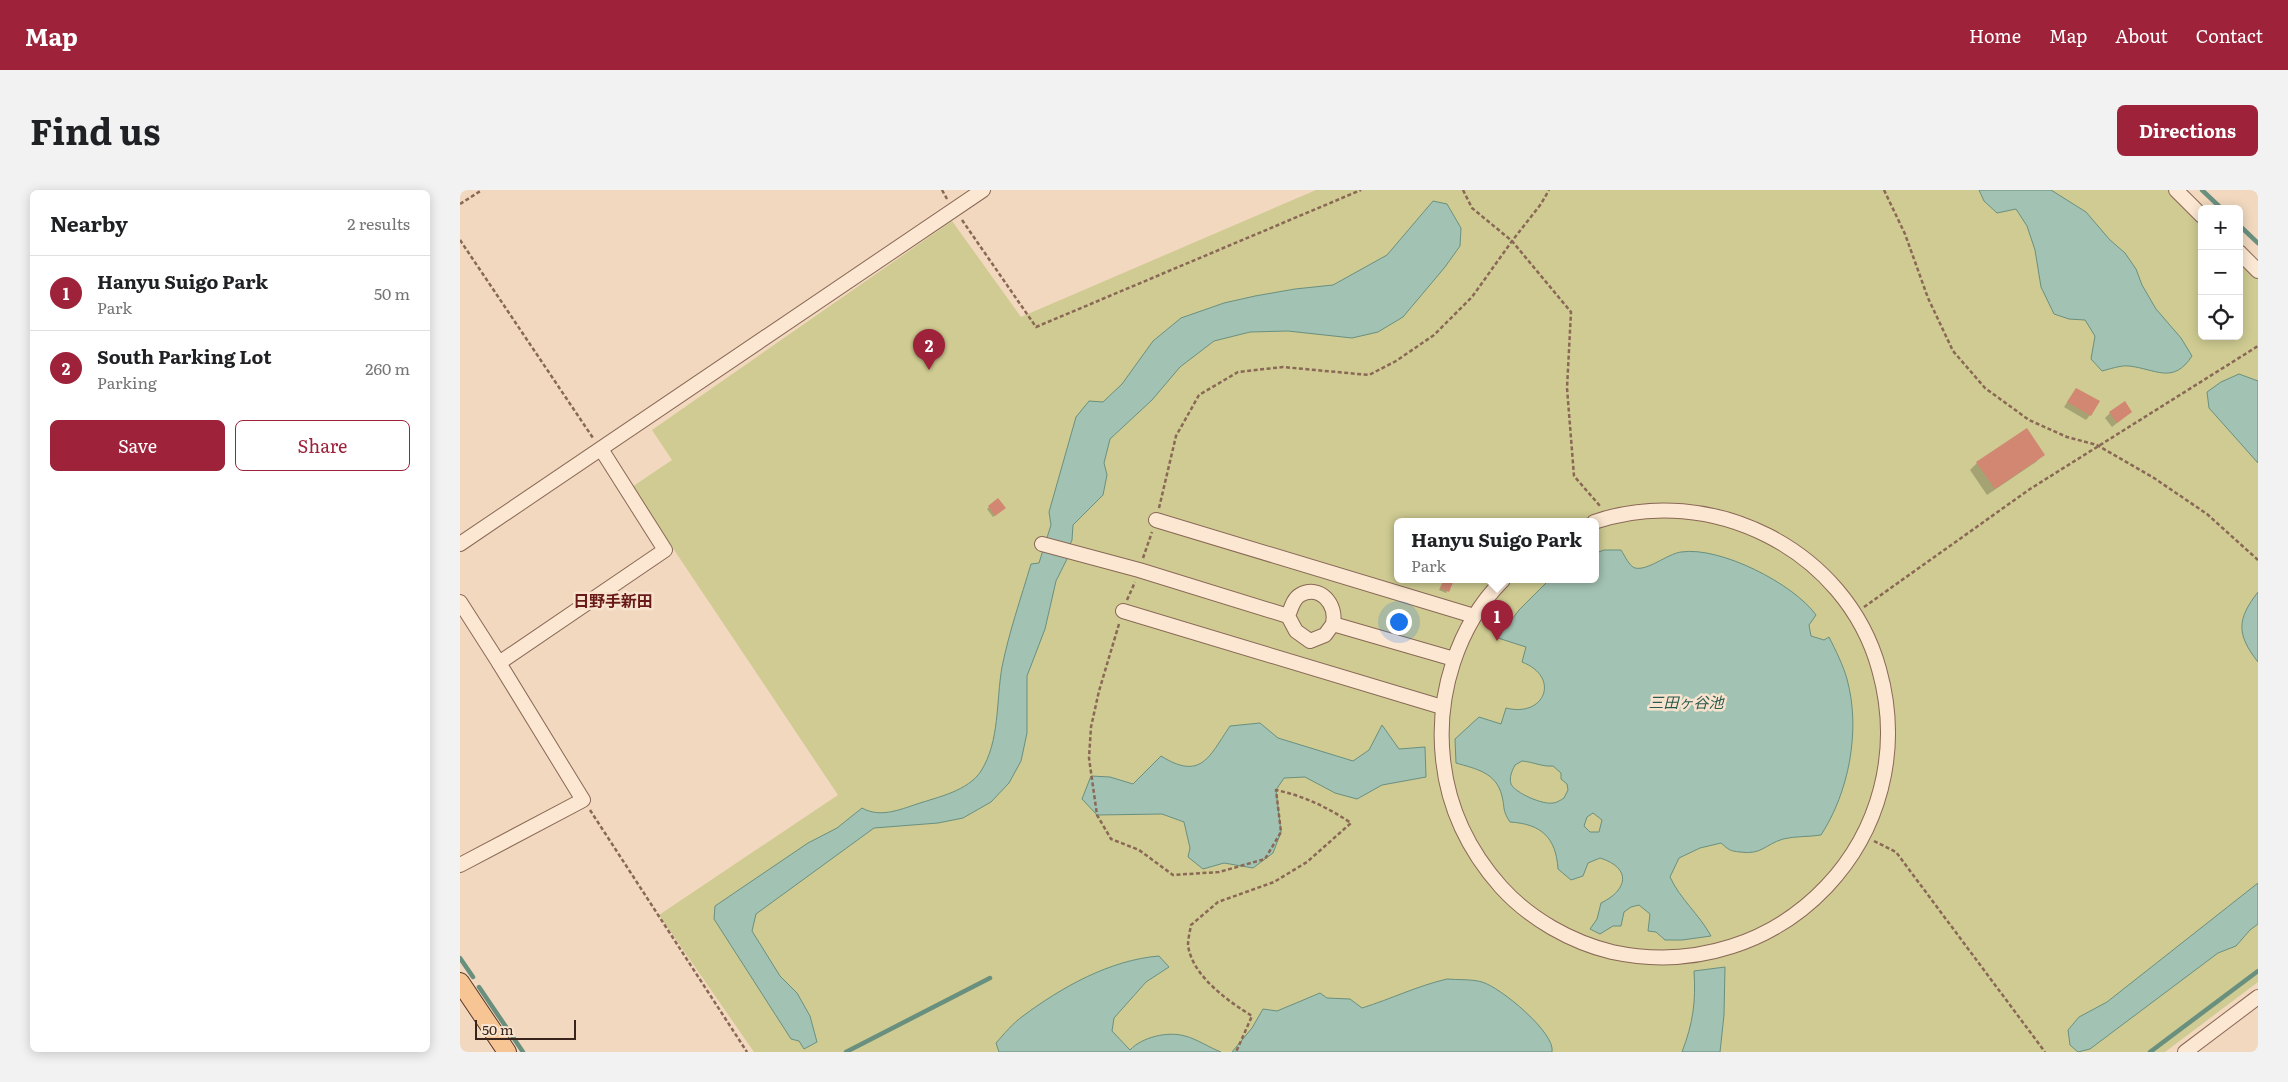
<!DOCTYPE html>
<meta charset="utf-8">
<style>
:root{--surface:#fff;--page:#f2f2f2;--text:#202124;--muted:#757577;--line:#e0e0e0;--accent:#9d223a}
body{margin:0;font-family:Literata,"Noto Sans JP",serif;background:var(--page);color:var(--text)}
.controls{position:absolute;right:15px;top:15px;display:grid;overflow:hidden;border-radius:8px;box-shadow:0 2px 12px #0003}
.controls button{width:45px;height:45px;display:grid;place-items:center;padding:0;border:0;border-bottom:1px solid var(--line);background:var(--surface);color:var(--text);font:25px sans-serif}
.scale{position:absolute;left:15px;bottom:12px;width:101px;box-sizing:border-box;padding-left:5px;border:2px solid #39241b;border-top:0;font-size:14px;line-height:18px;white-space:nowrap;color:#39241b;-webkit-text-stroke:4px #f8e4ce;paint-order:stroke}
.you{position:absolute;left:938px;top:431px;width:18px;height:18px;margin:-12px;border:4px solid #fff;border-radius:50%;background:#1a73e8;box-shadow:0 0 0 8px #1a73e833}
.badge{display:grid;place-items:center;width:32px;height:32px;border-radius:50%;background:var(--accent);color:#fff;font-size:16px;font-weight:700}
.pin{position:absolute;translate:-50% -41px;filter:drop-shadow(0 1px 2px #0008)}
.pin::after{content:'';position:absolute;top:26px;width:18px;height:15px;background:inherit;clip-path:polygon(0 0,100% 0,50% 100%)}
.popup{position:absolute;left:934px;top:328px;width:205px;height:65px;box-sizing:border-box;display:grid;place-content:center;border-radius:8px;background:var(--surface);filter:drop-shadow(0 1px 4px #0005);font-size:16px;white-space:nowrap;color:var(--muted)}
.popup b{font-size:19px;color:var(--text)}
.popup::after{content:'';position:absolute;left:50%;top:100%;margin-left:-10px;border:10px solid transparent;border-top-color:var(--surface)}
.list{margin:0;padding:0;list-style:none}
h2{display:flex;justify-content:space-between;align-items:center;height:65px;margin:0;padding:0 20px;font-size:21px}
h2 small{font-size:16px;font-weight:400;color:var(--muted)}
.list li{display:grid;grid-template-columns:32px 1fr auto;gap:15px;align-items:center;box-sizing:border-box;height:75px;padding:0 20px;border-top:1px solid var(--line)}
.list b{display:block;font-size:19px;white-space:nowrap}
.list p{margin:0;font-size:16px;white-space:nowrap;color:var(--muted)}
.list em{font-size:16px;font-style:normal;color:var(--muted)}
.actions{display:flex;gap:10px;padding:15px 20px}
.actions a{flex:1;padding:11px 0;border:1px solid var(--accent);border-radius:8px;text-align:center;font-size:18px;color:var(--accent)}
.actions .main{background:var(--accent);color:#fff}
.icon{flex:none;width:28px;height:28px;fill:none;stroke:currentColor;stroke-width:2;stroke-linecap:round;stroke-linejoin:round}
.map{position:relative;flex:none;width:1798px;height:862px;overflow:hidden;border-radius:8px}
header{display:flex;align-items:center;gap:30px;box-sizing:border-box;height:70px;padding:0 25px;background:var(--accent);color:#fff}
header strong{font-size:24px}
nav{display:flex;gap:28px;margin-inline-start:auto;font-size:18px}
.intro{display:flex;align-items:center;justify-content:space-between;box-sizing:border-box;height:120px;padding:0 30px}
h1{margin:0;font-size:35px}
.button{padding:12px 22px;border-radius:8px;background:var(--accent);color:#fff;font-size:18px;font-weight:700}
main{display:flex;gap:30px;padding:0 30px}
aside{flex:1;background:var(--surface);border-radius:8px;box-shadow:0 2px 12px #0003}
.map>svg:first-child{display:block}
.green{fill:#cfcb92;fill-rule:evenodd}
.water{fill:#a2c2b3;stroke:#69907f;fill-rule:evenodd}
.shadow{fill:#0003}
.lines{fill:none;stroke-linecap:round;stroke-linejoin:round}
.stream{stroke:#69907f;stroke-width:4.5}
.building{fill:#d18772}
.minor-casing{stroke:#8a6856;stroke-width:16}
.major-casing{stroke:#57372b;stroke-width:20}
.path{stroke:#8a6856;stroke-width:2.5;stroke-dasharray:4 2.5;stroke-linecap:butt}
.minor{stroke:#fbe7d2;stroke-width:14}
.major{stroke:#f7c593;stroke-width:18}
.labels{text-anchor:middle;stroke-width:5;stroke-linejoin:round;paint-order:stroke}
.water-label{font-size:15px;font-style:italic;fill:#2a594d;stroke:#f8e4ce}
.quarter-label{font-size:16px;font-weight:bold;fill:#681a18;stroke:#f8e4ce}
</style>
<header>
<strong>Map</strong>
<nav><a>Home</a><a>Map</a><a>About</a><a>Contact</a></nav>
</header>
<div class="intro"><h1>Find us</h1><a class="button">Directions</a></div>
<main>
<aside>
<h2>Nearby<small>2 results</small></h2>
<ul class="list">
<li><span class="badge">1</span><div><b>Hanyu Suigo Park</b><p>Park</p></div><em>50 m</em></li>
<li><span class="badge">2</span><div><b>South Parking Lot</b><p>Parking</p></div><em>260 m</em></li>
</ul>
<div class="actions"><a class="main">Save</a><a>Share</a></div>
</aside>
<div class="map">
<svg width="1798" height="862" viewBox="0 0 1798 862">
<rect width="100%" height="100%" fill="#f1d8be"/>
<!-- green -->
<path class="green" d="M856,0H1722L1742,19V146H1779V54L1798,72V792L1705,862H294L199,725L378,605L172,297L212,270L192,240L492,31L561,127ZM938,332H1136V390H938Z"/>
<!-- water -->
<g class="water">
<path d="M1519,0H1591L1626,22L1650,50L1665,63L1676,79L1682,95L1696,119L1721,148L1732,166C1713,195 1696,179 1669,176C1661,175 1650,179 1642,181L1631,169L1635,146L1625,130L1609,129L1594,124L1581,97L1575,60L1567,36L1556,19L1537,23L1524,11Z"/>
<path d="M973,11L987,14L1001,38L1000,56L985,77L943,127L918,142L892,148L828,141L790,142L754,151L720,177L692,210L650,249L644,273L647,285L643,305L613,335L612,350L607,361V369L596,391L585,439L567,486V543L561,571L549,593L531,612L503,628L478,633L414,638L296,724L292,741L320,786L337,803L350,826L357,852L344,859L339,851L331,849L254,729L255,716L348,653L377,638L402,618C420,628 439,620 457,614C478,607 508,601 521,581C540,551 536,511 542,477C549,442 561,408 571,374L579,373L591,335L589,322L616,227L629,211L643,212L662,194L693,151L721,128L764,113L795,106L835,99L873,95L927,65Z"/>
<polygon points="1779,184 1798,191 1798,273 1749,218 1747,202 1761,192"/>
<path d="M1144,360H1161C1165,366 1169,376 1175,378C1188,381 1207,364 1221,362C1260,356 1334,394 1356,425L1349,435L1351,446L1364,450L1369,447C1376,461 1383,475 1387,489C1401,540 1389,602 1361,645C1349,647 1335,646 1323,649C1304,655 1302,665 1280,662C1270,661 1269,660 1261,653L1240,658L1219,668L1210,687C1220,709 1239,724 1251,746L1222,750H1205L1196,742L1188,741L1190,724L1179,715L1171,717L1164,722L1161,736H1153L1140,744L1130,739L1137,729L1141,713C1168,700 1172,678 1140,668L1128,673L1123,686L1111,690L1098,679C1096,647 1081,634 1050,632C1042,620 1045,618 1042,606C1036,582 1016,579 996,573L995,549L1019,527L1041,534L1046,518C1085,528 1101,487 1062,472L1066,457L1038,448L1059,420L1089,390H1136V363ZM1062,571C1074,572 1082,577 1093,576L1101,583V589L1107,594L1108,600L1104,608C1101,610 1096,613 1093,613C1083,615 1055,603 1051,594C1049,587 1052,581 1055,575ZM1133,623L1142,630L1139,642H1130L1124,636L1127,627Z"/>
<path d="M1798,402V472C1776,444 1777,429 1798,402Z"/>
<path d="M800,533L818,548L893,571L909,560L922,535L939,559L965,557L966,587L922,595L897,609L875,603L845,587L824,588L816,600L821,642L813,663L793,678L764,673L743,679L728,667L730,658L724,632L702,624L637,625L622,609L631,586L650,587L673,594L701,566C741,591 749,567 770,536Z"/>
<polygon points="1798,693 1798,734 1790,740 1776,756 1758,763 1630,859 1618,862 1610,855 1608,840 1619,827 1647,812"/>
<path d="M699,766L709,777L686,792L654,828L652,841L670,860C682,847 708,841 725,846C737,849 750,858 761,862H539L536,853C544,844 553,833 563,826C602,797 650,770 699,766Z"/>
<path d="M1265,777L1264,825L1260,862H1222C1233,833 1236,812 1234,781Z"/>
<path d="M987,789C998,790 1012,789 1022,792C1040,797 1096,843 1092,862H772L792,838L803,819L817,821L860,803L867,808L890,809L902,818C931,809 957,796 987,789Z"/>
</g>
<!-- shadow -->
<g class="shadow">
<polygon points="1616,199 1630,225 1626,230 1604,217"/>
<polygon points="1671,222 1652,237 1645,228 1650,223"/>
<polygon points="1583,265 1576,272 1527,305 1510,280 1517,273"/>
<polygon points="538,310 542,320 533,327 527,319"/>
<polygon points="984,390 993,390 986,403 979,400"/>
</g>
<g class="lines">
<!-- stream -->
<g class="stream">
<polyline points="1742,0 1762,19"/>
<polyline points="1779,35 1798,53"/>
<polyline points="0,768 13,787"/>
<polyline points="19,797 63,862"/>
<polyline points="386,862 530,788"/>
<polyline points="1690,862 1798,781"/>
</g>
</g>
<!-- building -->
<g class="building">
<polygon points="1616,198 1640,211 1631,226 1607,212"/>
<polygon points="1665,211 1672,222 1657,233 1649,222"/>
<polygon points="1567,238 1585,265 1535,299 1516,272"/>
<polygon points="538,308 546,318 535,326 528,316"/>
<polygon points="984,390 994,390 989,402 980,398"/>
</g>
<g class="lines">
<defs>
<g id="minor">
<polyline points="1716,0 1742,26"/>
<polyline points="1779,62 1798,81"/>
<polyline points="696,330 1014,426"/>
<polyline points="0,354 523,0"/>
<polyline points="582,354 679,380 828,426"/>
<path d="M1043,390C997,436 976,505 983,569C988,618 1009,661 1041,697C1070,729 1111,752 1152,762C1321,798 1466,646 1419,479C1386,359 1250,292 1134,332"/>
<polyline points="0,412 39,473"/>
<polyline points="663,421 982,517"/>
<path d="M873,434L865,445L850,451L836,441L828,426C831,419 833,409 840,405C860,394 877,414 873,434L994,469"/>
<polyline points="0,675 123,610 39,473 205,360 141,259"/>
<polyline points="1725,862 1798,807"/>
</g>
<polyline id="major" points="0,792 47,862"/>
</defs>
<!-- minor casing -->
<use href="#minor" class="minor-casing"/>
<!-- major casing -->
<use href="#major" class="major-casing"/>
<!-- path -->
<g class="path">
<polyline points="482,0 487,9"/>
<polyline points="1003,0 1012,18 1052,51 1111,122 1107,198 1114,286 1140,316"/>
<polyline points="1424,0 1445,44 1468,108 1493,161 1525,198 1569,230 1607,247 1637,255 1694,288 1747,324 1798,370"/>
<polyline points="0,14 22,0"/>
<polyline points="502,30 576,137 901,0"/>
<polyline points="0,50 133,248"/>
<polyline points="699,318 716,246 739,205 778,182 823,177 909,185 936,171 974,145 1012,107 1052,51 1081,14 1089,0"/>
<polyline points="683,368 692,342"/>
<polyline points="667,410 675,392"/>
<polyline points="1404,417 1570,299 1798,156"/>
<path d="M659,434L639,501L631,537L629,568L637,625L651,649L679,660L713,685L759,682L805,669L821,642L816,600C844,606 867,617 891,633L847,672L814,692L758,712L731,735C730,741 728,749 728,755C732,786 768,811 792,826L776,862"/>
<polyline points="130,620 287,862"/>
<polyline points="1414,651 1436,662 1585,862"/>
</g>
<!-- minor -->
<use href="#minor" class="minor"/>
<!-- major -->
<use href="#major" class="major"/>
</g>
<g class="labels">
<!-- water labels -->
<g class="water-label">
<text x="1226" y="518">三田ヶ谷池</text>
</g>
<!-- quarter labels -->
<g class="quarter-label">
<text x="153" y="417">日野手新田</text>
</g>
</g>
</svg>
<div class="controls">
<button>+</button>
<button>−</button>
<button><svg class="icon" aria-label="locate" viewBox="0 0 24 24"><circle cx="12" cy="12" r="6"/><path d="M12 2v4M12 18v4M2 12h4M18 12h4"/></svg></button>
</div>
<div class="scale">50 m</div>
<div class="you"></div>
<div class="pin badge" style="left:1037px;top:451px">1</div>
<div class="popup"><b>Hanyu Suigo Park</b>Park</div>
<div class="pin badge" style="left:469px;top:180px">2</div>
</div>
</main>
